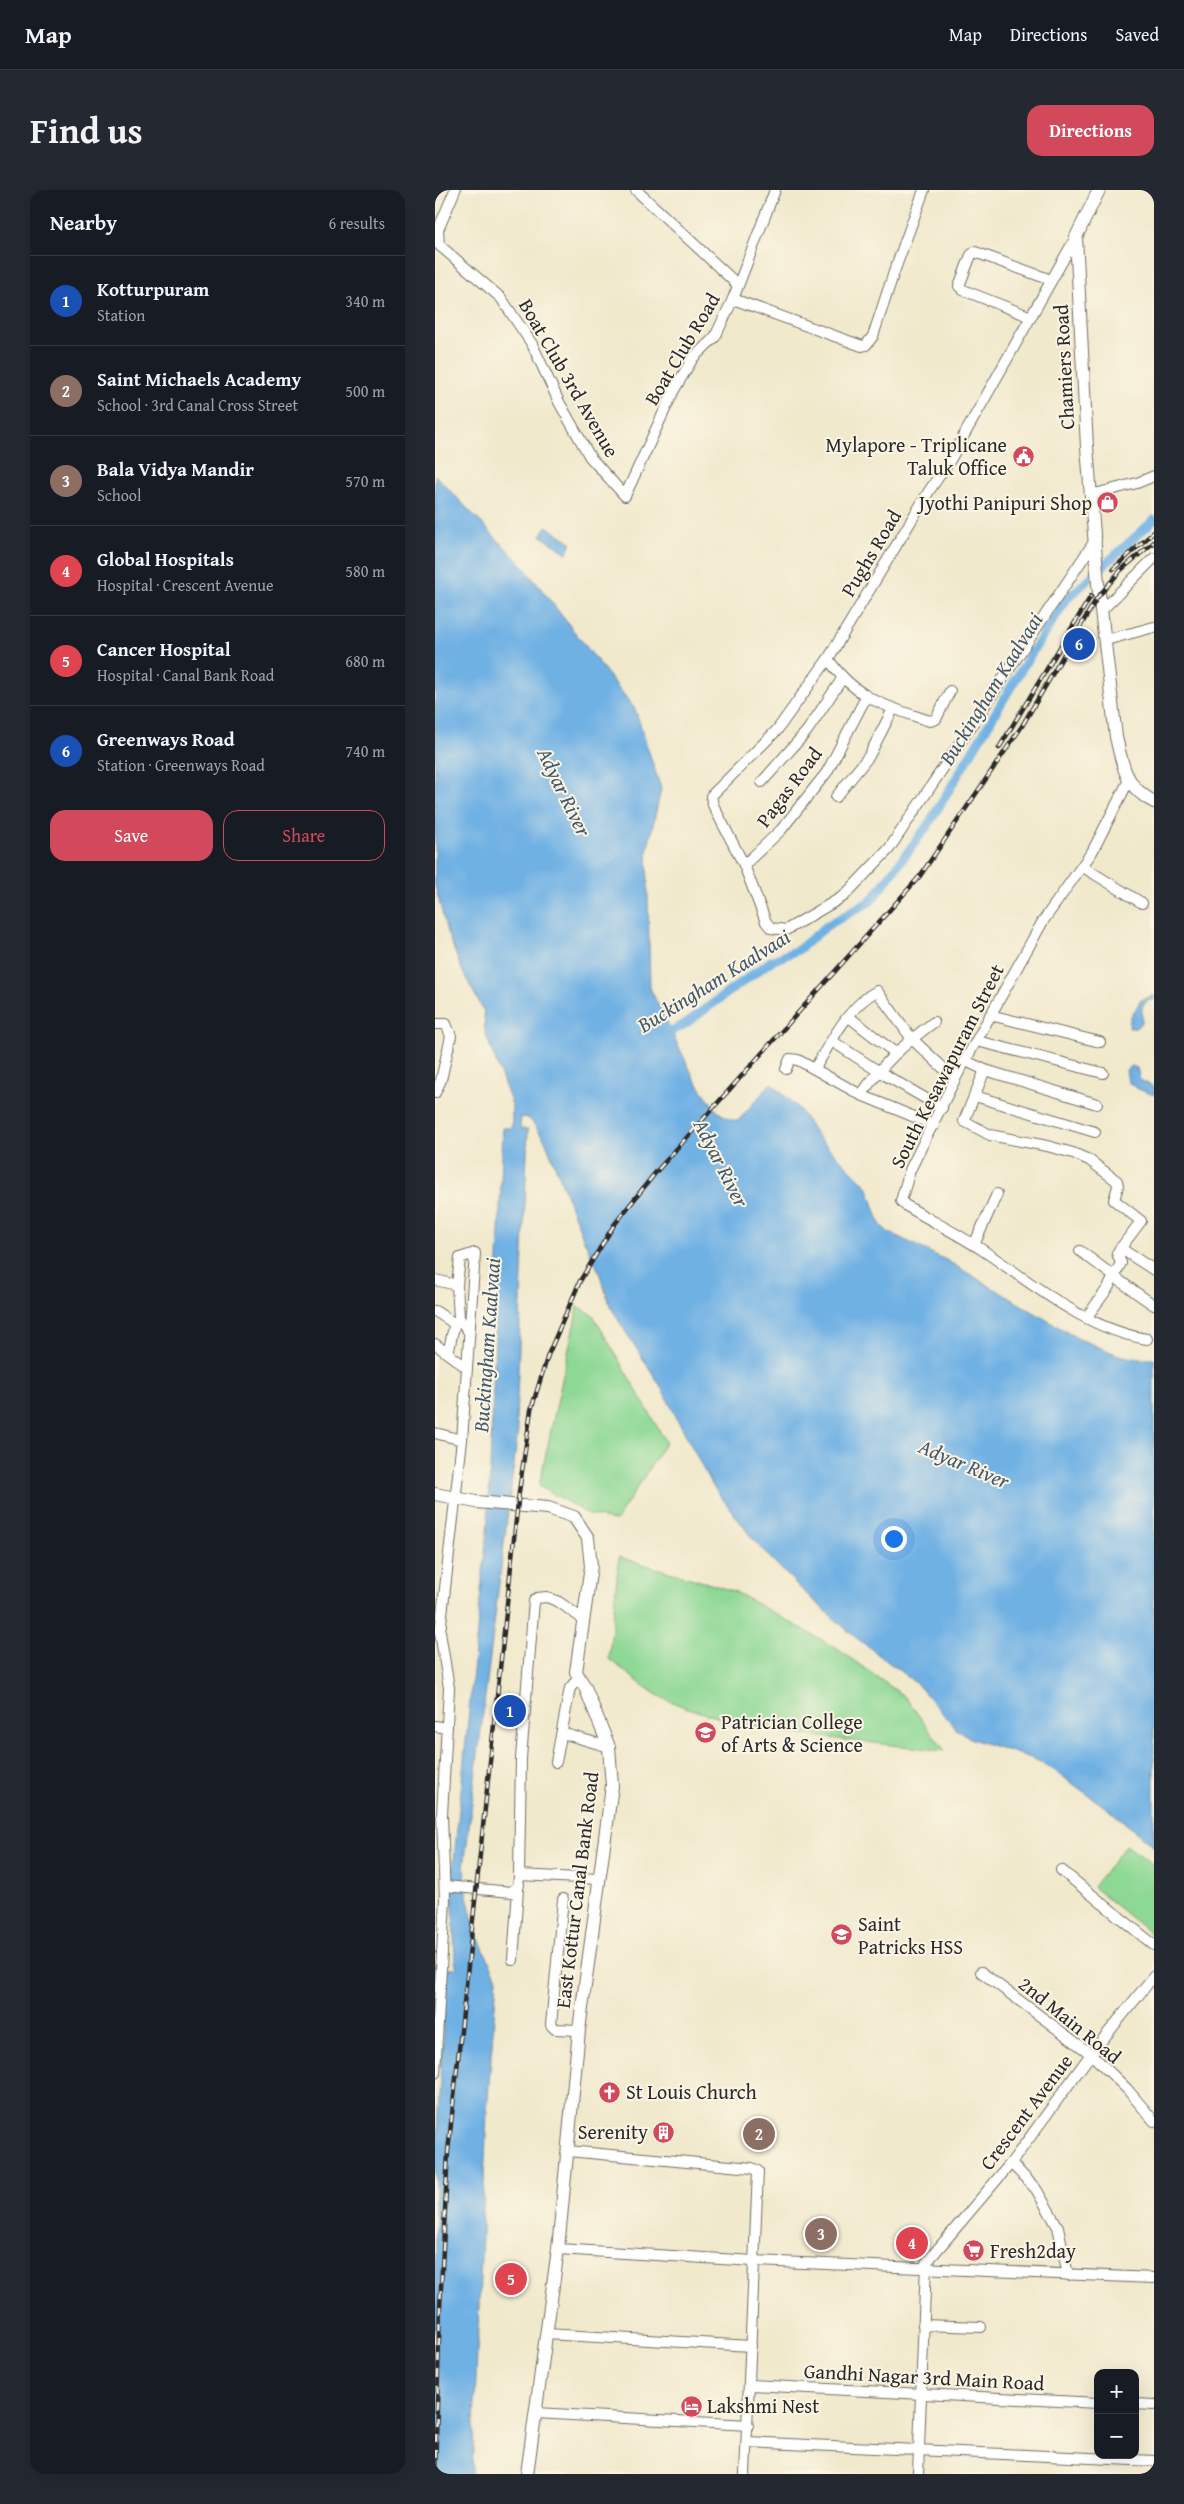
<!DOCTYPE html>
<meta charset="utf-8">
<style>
:root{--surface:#171b24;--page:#242831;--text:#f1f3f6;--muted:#9ea1a6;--line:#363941;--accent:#d1495b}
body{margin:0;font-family:"Gentium Book Plus",serif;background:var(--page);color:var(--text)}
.controls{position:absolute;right:15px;bottom:15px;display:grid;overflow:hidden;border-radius:10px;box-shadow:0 5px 20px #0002}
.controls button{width:45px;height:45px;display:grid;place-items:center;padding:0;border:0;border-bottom:1px solid var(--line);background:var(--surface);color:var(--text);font:25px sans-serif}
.you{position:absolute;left:458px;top:1348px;width:18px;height:18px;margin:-12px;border:4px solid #fff;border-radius:50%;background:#1a73e8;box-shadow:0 0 0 8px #1a73e833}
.badge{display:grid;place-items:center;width:32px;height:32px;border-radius:50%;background:var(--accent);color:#fff;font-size:16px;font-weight:700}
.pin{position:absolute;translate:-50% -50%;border:2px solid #fff;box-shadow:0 1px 5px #0006}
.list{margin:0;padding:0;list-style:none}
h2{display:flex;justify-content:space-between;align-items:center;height:65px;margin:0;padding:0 20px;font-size:21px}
h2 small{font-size:16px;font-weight:400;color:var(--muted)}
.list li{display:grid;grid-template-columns:32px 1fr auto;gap:15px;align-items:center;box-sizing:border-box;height:90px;padding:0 20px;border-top:1px solid var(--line)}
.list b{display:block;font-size:19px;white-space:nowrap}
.list p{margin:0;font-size:16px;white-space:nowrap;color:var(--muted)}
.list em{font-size:16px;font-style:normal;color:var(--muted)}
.actions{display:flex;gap:10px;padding:15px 20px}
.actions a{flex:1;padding:11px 0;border:1px solid var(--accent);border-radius:15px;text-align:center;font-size:18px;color:var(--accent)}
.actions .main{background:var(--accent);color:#fff}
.map{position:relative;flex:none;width:719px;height:2284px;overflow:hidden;border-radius:15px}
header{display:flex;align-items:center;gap:30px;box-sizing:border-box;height:70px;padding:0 25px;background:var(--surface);border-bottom:1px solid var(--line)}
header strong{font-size:24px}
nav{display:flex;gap:28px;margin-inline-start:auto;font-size:18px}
.intro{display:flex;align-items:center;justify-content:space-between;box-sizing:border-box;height:120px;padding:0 30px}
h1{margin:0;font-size:35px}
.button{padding:12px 22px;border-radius:15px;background:var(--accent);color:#fff;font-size:18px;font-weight:700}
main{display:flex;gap:30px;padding:0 30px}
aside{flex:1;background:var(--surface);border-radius:15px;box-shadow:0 5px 20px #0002}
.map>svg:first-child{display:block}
.green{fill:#8ed895;stroke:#5c8260}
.water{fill:#70b1e4;stroke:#4e6e88}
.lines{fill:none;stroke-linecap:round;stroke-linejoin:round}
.canal{stroke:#70b1e4;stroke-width:9}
.minor-casing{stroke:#706e63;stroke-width:12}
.tertiary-casing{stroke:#706e63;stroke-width:14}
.minor{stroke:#fff;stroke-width:10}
.tertiary{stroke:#fff;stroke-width:12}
.rail-casing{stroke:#2b2b2b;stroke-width:4.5}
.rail{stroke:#fcf5e5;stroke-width:2.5;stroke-dasharray:8;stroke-linecap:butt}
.labels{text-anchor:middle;stroke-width:4;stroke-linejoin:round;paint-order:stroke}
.street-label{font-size:20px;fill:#2b2b2b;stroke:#fcf5e5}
.poi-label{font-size:20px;fill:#2b2b2b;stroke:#fcf5e5;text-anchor:start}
.water-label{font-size:21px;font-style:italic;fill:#435a6c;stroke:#fcf5e5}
</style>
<header>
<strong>Map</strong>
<nav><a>Map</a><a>Directions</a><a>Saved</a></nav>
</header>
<div class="intro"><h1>Find us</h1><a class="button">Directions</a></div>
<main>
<aside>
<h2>Nearby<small>6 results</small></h2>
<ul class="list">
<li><span class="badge" style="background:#1a4fb4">1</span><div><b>Kotturpuram</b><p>Station</p></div><em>340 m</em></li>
<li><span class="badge" style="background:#8d6e63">2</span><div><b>Saint Michaels Academy</b><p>School · 3rd Canal Cross Street</p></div><em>500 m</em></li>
<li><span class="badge" style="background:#8d6e63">3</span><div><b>Bala Vidya Mandir</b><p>School</p></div><em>570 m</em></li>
<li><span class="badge" style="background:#e0444e">4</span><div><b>Global Hospitals</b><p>Hospital · Crescent Avenue</p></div><em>580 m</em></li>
<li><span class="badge" style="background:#e0444e">5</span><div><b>Cancer Hospital</b><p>Hospital · Canal Bank Road</p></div><em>680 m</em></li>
<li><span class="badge" style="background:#1a4fb4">6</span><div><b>Greenways Road</b><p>Station · Greenways Road</p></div><em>740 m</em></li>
</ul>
<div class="actions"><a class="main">Save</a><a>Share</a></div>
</aside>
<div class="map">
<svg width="719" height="2284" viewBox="0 0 719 2284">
<rect width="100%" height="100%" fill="#fcf5e5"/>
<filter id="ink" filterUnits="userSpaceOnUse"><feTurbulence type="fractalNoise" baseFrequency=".02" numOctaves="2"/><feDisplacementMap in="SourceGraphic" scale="10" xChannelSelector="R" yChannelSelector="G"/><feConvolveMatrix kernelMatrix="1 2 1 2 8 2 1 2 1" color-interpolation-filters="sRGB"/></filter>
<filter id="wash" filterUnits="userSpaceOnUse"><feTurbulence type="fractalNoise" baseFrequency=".0096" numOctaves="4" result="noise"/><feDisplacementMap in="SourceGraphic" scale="20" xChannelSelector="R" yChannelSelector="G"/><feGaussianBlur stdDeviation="1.12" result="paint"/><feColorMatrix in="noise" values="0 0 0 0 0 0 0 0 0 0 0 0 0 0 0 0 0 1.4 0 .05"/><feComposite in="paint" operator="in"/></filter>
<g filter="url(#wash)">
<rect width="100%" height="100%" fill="#f1e9cc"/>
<!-- green -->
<g class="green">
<polygon points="143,1116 158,1125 231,1252 181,1331 155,1325 104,1296"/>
<path d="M184,1367L299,1401L401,1458L470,1507L510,1561C422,1550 312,1545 230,1509C211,1500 192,1482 174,1469Z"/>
<polygon points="691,1655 719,1675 719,1746 658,1697"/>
</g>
<!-- water -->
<g class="water">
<polygon points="0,285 88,376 200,519 226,599 212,662 215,798 260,890 282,921 294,929 303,931 336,893 364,919 383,947 432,996 445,1034 453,1042 511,1070 642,1148 683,1165 704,1169 719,1169 719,1657 677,1622 616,1578 599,1569 537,1549 521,1539 482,1494 419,1446 366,1399 320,1352 275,1292 225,1195 185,1133 175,1115 163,1079 148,1048 111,952 98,933 93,928 86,927 85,939 93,939 81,1231 83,1240 29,1677 32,1706 41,1743 62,1788 52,1921 37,2284 0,2284 0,1976 11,1786 13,1779 22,1778 20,1772 17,1689 53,1332 68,938 77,938 77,915 50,842 49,822 28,782 12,742 0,695"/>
<polygon points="111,336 136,352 132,363 106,346"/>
<polygon points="719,805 719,810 713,810 707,817 707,832 701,838 694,838 695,829 706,810"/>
<polygon points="697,876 702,878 705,890 719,897 719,905 703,899 693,892 691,880"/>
</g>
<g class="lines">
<!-- canal -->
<polyline class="canal" points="226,847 250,834 336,771 363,760 393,735 436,711 493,635 594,467 632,409 719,330"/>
</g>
</g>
<g filter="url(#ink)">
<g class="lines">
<defs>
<g id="minor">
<polyline points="20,0 3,40 4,55 66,108 97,154 124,212 155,267 190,306 239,200 258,168 280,147 298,109 340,0"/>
<polyline points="201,0 303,95"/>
<polyline points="641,47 515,270 494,301 393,469 342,540 276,606 278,615 309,675 331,732 336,738 351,740 409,706 454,659 661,349"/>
<polyline points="298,109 427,156 431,155 438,146 459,82 489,0"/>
<polyline points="596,127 528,100 524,96 536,65 540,62 616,90"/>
<polyline points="656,305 702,293 719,286"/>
<polyline points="667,420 719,368"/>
<polyline points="671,450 719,437"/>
<path d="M393,469C421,509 450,516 495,531L501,529L515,501"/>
<polyline points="327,592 372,541 407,489"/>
<path d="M693,592L657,662L608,731L520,889L475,980L466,1011L470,1015C495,1030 521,1043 546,1059C597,1093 650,1139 712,1149"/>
<polyline points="401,607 434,566 458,519"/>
<polyline points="309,675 346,640 392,582 431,507"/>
<polyline points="648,677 707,713"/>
<polyline points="555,825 665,852"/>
<polyline points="414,827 459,862"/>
<polyline points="0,834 11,834 16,846 6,890 0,903"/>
<polyline points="397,851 443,881 507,918"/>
<polyline points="542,851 668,883"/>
<polyline points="531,871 550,880 662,914"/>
<path d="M380,878C396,852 414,815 442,801L477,849L520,889"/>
<polyline points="351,879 355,869 363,870 426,905 499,935"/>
<polyline points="550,880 529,931 555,945 612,956 638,963 654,970 682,991 683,996 679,1010 706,1031 682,1063 686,1073 673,1098 651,1128"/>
<path d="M426,905C449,872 467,856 499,832"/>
<polyline points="540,906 660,942"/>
<polyline points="539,1055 562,1004"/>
<polyline points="685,1058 719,1080"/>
<path d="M645,1061C670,1079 693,1098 719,1115"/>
<polyline points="0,1090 22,1095 24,1128 34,1142"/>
<polyline points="0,1121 17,1132 19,1136 13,1164"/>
<polyline points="0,1154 32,1178"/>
<polyline points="0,1243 27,1250"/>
<polyline points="0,1536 12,1538"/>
<polyline points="127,1543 174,1557"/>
<polyline points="121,1572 135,1498 143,1489"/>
<polyline points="626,1680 719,1755"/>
<polyline points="84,1685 164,1689"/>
<polyline points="10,1696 77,1702 84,1695"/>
<polyline points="128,1709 116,1835 120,1839 144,1840"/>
<polyline points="78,1770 84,1685 86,1568 99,1411 102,1408 112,1407 124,1412 149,1430"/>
<polyline points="546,1782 656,1864 692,1899 719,1931"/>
<polyline points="0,1883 10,1710 7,1625 14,1498 5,1442 27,1250 40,1063 25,1068 22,1095"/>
<polyline points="133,1961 317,1978 323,1981 310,2284"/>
<polyline points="576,1973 601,1999 623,2037 633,2085"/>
<polyline points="123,2059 319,2071 719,2088"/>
<polyline points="488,2135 546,2137"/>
<polyline points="111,2144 316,2156"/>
<polyline points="314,2195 663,2213"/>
<polyline points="700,2214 719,2215"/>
<polyline points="101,2223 313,2235"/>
<polyline points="312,2252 719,2271"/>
<polyline points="483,2284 491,2073 576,1973 656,1864 719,1786"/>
</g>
<g id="tertiary">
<path d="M664,0L641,47L652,257L663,394L681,547C688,577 690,597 719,612"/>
<polyline points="0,1304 41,1312 113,1318 139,1327 153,1348 156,1376 141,1482 150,1497 174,1557 177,1596 144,1840 123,2059 92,2284"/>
</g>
</defs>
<!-- minor casing -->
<use href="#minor" class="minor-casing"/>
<!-- tertiary casing -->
<use href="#tertiary" class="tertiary-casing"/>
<!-- minor -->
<use href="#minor" class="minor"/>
<!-- tertiary -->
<use href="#tertiary" class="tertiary"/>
<defs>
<g id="rail">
<polyline points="678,379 719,342"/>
<polyline points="564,558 656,406"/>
<polyline points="0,2284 5,2117 13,1962 84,1302 96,1220 113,1165 145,1091 179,1035 221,982 485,686 587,536 662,408 686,380 719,352"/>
</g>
</defs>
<!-- rail casing -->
<use href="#rail" class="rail-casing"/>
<!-- rail -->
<use href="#rail" class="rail"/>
</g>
</g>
<!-- icons -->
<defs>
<symbol id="civic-disc" viewBox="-11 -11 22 22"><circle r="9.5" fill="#d1495b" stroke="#fcf5e5"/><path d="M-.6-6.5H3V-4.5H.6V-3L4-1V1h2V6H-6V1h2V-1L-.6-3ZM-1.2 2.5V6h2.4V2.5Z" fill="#fff"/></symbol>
<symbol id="shop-disc" viewBox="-11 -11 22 22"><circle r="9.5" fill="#d1495b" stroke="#fcf5e5"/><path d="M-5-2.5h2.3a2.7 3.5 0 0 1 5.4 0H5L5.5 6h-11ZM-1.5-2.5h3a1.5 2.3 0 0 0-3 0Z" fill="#fff"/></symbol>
<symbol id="university-disc" viewBox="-11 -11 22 22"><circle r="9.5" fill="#d1495b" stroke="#fcf5e5"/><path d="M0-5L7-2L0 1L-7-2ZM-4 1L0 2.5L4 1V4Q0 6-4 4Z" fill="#fff"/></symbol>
<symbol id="school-disc" viewBox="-11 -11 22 22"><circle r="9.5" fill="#d1495b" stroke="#fcf5e5"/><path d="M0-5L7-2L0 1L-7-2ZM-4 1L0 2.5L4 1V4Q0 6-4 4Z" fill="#fff"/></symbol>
<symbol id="church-disc" viewBox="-11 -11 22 22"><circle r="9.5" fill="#d1495b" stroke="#fcf5e5"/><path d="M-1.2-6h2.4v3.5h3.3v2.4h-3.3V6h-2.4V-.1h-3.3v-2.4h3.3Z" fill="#fff"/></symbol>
<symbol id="building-disc" viewBox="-11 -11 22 22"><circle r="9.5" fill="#d1495b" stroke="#fcf5e5"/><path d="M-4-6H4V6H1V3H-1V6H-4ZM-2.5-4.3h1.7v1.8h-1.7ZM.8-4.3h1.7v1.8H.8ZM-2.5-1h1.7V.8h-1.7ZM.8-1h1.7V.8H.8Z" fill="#fff"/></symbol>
<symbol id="supermarket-disc" viewBox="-11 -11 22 22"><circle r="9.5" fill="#d1495b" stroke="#fcf5e5"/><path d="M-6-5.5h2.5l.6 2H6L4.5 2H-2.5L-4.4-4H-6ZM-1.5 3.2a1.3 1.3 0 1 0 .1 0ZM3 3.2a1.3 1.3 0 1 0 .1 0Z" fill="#fff"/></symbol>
<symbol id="hotel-disc" viewBox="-11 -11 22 22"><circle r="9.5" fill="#d1495b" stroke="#fcf5e5"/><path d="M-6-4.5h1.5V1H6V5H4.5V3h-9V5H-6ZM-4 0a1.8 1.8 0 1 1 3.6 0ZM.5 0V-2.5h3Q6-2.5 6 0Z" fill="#fff"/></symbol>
</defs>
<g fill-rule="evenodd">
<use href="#civic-disc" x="576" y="254" width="25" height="25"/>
<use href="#shop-disc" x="660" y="300" width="25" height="25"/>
<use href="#university-disc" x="258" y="1530" width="25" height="25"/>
<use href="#school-disc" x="394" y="1732" width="25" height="25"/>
<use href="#church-disc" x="162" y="1890" width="25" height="25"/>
<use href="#building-disc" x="216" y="1930" width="25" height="25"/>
<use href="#supermarket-disc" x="526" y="2048" width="25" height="25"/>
<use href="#hotel-disc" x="244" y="2204" width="25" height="25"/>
</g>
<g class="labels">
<!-- street labels -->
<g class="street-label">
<text transform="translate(247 159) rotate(-59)" y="7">Boat Club Road</text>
<text transform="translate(629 177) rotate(-93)" y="7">Chamiers Road</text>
<text transform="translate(134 188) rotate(60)" y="7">Boat Club 3rd Avenue</text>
<text transform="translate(436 363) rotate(-59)" y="7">Pughs Road</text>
<text transform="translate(354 597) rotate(-53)" y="7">Pagas Road</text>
<text transform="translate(512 876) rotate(-63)" y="7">South Kesawapuram Street</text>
<text transform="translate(142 1700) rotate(-83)" y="7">East Kottur Canal Bank Road</text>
<text transform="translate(635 1830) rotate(39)" y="7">2nd Main Road</text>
<text transform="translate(591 1922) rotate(-53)" y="7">Crescent Avenue</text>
<text transform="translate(489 2187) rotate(3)" y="7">Gandhi Nagar 3rd Main Road</text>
</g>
<!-- poi labels -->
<g class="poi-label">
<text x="572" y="262" text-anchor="end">Mylapore - Triplicane<tspan x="572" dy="23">Taluk Office</tspan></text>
<text x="657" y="320" text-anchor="end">Jyothi Panipuri Shop</text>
<text x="286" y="1539">Patrician College<tspan x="286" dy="23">of Arts &amp; Science</tspan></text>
<text x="423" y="1741">Saint<tspan x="423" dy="23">Patricks HSS</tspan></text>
<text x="191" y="1909">St Louis Church</text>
<text x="213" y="1949" text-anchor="end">Serenity</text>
<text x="555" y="2068">Fresh2day</text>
<text x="272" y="2223">Lakshmi Nest</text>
</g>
<!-- water labels -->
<g class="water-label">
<text transform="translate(556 499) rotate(-58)" y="7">Buckingham Kaalvaai</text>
<text transform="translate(129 602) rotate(64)" y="7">Adyar River</text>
<text transform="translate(279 791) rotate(-32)" y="7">Buckingham Kaalvaai</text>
<text transform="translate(286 973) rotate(63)" y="7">Adyar River</text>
<text transform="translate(52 1155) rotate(-86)" y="7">Buckingham Kaalvaai</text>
<text transform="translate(529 1274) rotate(23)" y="7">Adyar River</text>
</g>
</g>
</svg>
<div class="controls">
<button>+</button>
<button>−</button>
</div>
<div class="you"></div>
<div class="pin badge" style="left:75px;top:1521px;background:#1a4fb4">1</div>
<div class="pin badge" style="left:324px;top:1944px;background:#8d6e63">2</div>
<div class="pin badge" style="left:386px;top:2044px;background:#8d6e63">3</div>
<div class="pin badge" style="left:477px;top:2053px;background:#e0444e">4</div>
<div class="pin badge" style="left:76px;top:2089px;background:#e0444e">5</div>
<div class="pin badge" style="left:644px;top:454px;background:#1a4fb4">6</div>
</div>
</main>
